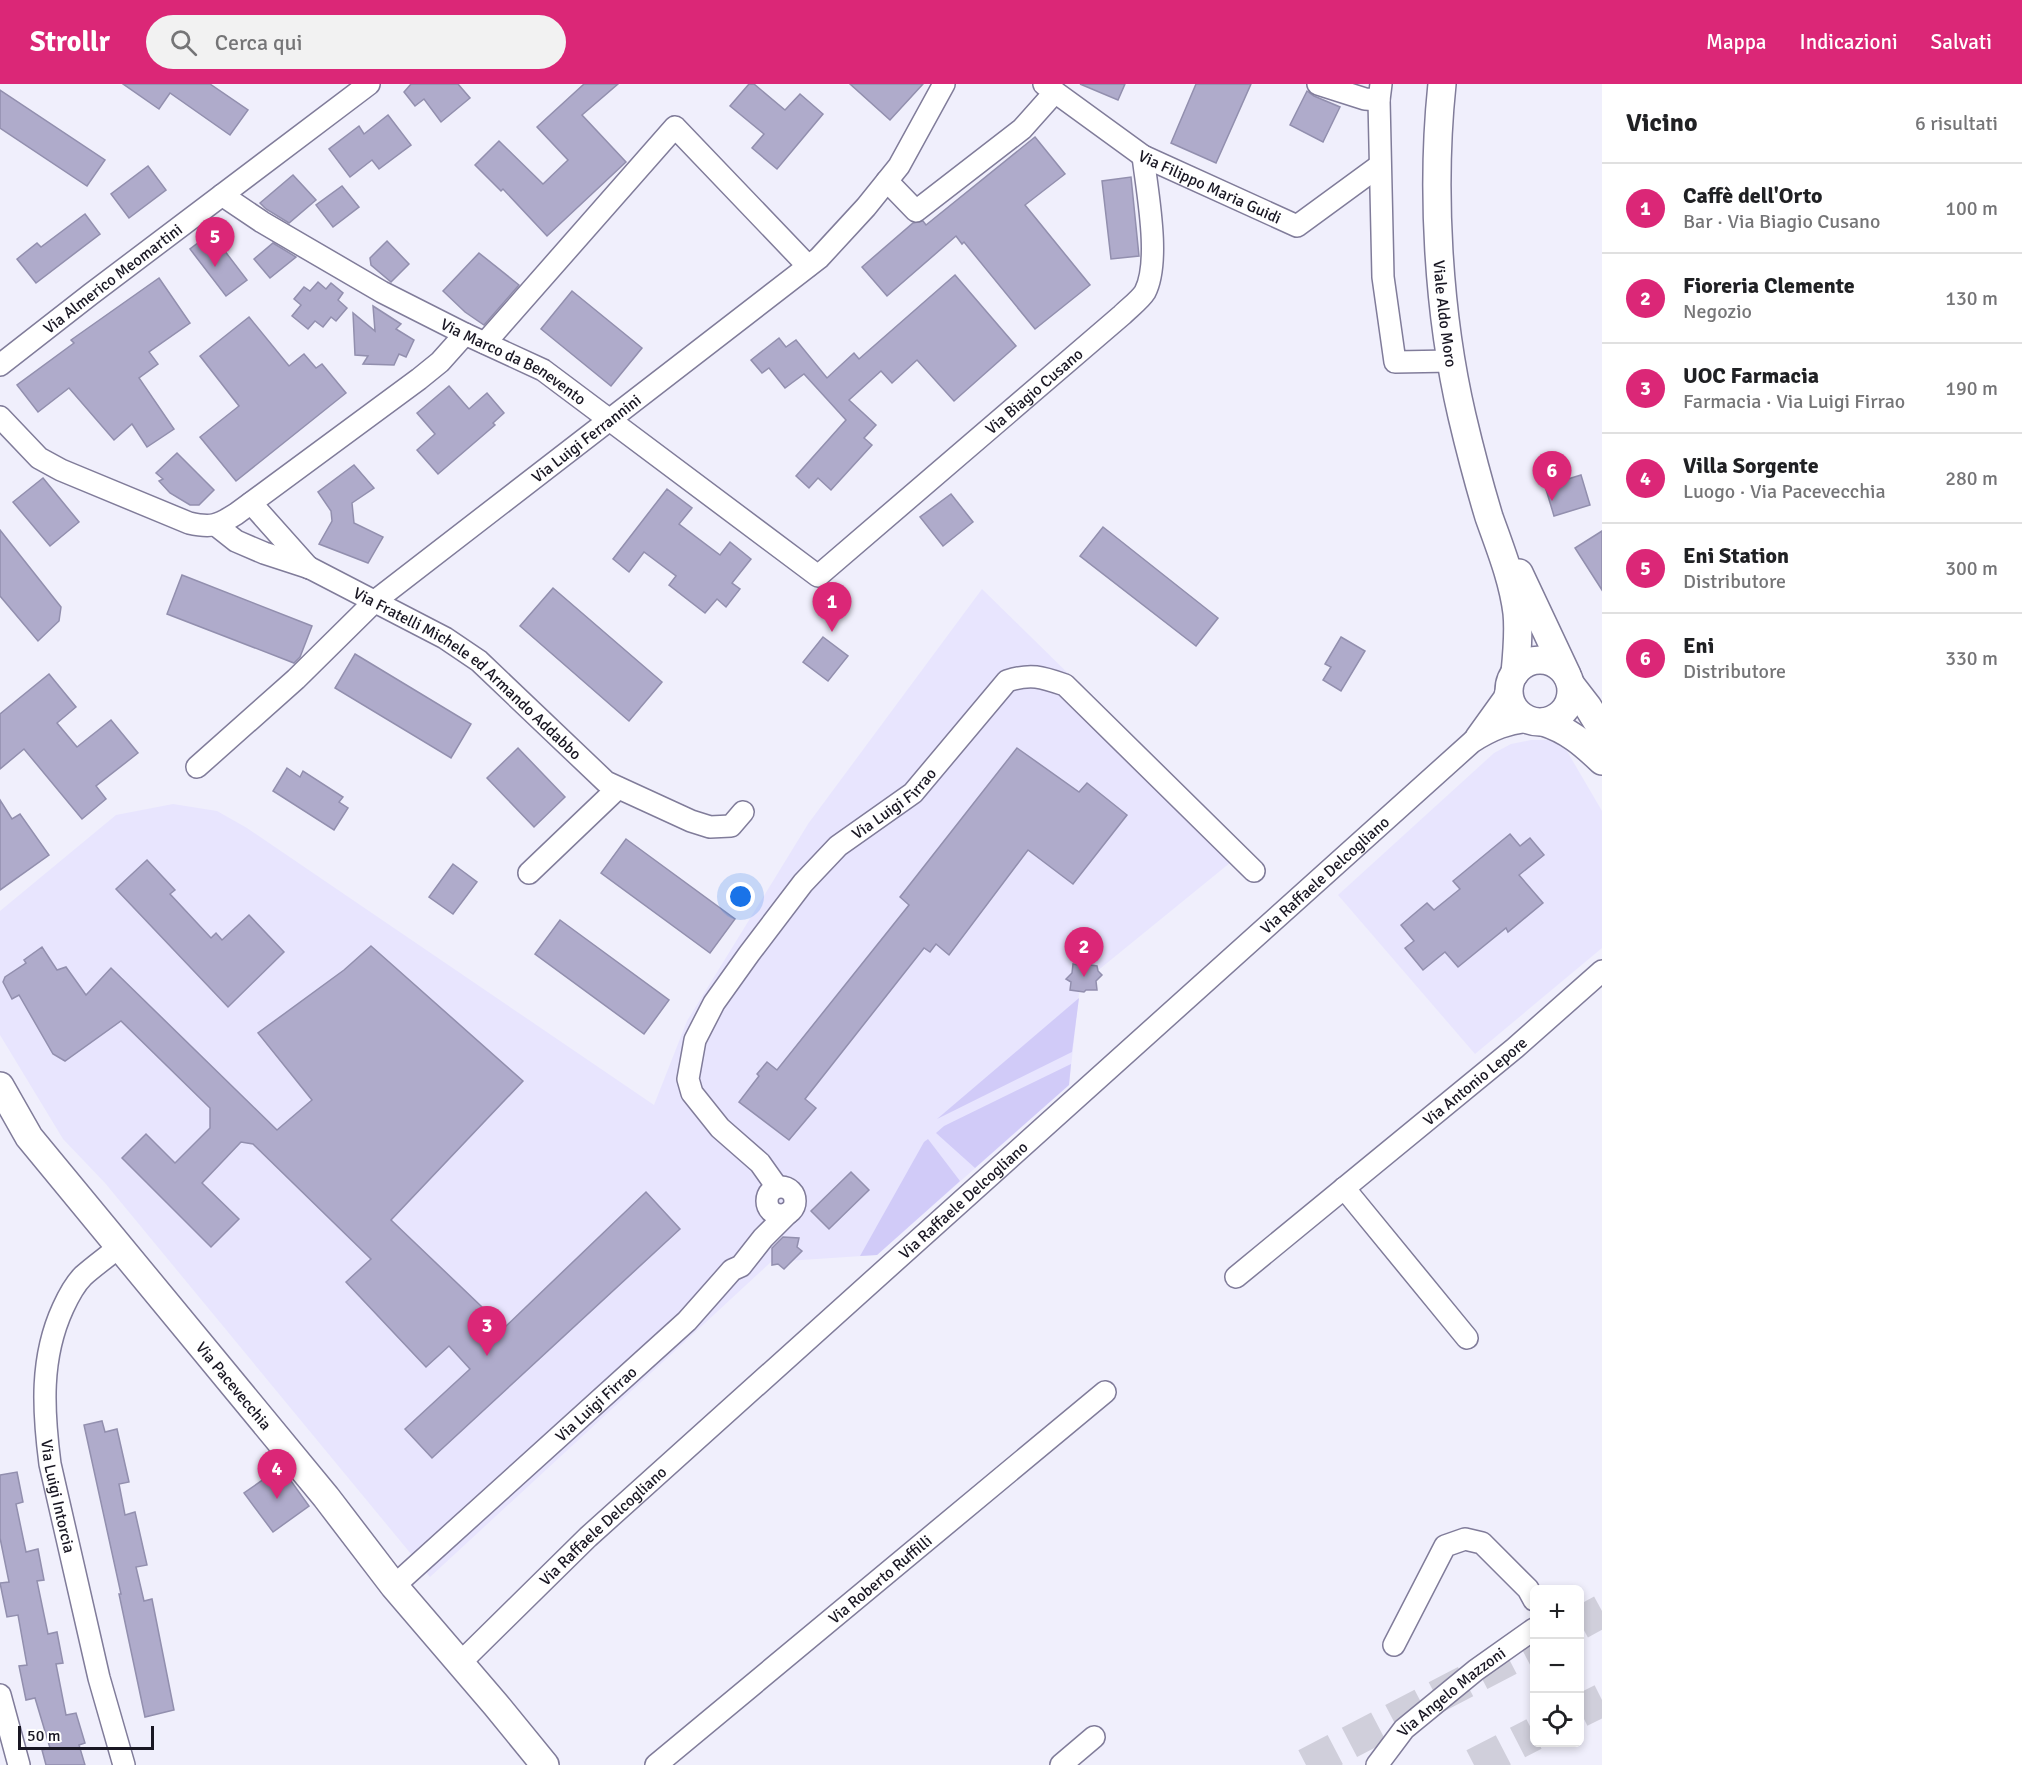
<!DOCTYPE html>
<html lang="it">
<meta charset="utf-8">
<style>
:root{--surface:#fff;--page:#f2f2f2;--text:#202124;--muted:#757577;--line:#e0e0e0;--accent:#db2777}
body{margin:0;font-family:Signika,sans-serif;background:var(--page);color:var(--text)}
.controls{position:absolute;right:18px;bottom:18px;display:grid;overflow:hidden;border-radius:9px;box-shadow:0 3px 9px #0003}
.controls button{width:54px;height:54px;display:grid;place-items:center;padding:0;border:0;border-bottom:2px solid var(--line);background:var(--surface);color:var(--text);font:30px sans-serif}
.scale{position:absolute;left:18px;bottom:15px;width:136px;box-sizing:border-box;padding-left:6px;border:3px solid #191723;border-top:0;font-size:16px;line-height:21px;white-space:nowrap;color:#191723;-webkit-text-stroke:4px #fff;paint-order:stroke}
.you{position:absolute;left:741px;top:813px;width:21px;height:21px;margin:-15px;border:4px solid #fff;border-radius:50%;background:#1a73e8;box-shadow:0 0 0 9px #1a73e833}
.badge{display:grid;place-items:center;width:39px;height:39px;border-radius:50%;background:var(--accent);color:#fff;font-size:20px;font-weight:700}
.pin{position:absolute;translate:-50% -50px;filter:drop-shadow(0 2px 3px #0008)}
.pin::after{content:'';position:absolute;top:32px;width:21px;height:18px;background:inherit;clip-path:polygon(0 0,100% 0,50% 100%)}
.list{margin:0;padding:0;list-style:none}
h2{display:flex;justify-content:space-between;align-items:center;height:78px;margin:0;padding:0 24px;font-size:26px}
h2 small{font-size:20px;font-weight:400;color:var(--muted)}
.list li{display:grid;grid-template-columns:39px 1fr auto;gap:18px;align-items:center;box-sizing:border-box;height:90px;padding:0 24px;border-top:2px solid var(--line)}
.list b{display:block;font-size:22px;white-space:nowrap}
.list p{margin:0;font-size:20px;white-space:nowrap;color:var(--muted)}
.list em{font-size:20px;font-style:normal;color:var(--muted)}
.icon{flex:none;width:33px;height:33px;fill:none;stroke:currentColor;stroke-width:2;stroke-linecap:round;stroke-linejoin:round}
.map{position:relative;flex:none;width:1602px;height:1681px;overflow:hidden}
header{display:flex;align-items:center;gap:36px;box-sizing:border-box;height:84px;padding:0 30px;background:var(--accent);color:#fff}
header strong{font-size:28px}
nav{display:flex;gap:33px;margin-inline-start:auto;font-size:21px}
.search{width:420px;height:54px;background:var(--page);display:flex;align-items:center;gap:15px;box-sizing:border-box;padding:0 21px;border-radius:33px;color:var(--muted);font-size:22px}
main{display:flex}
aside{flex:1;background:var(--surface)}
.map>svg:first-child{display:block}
.built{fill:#e8e5fe}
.green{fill:#d1cbf8}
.building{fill:#afabcb;stroke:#928fae;stroke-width:1.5}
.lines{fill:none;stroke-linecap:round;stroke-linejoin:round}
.trunk-tunnel{stroke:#d0cfdb;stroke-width:33;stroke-dasharray:33 16;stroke-linecap:butt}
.minor-casing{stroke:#807c9a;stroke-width:24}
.tertiary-casing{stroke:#807c9a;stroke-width:30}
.minor{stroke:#fff;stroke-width:21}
.tertiary{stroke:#fff;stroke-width:27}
.labels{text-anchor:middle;stroke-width:4.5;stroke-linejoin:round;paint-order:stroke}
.street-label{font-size:16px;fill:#191723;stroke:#fff}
</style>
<header>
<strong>Strollr</strong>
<div class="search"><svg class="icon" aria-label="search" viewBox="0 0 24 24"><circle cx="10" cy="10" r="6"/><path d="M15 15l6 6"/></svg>Cerca qui</div>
<nav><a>Mappa</a><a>Indicazioni</a><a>Salvati</a></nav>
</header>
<main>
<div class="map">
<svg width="1602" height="1681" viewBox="0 0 1602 1681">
<rect width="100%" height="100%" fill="#f0effc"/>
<!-- built -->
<g class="built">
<polygon points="982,505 1247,765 1080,901 1069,1001 877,1171 771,1178 430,1493 105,1099 63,1055 0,951 0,827 116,731 173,720 217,727 247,744 654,1021 687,937 808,740"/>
<polygon points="1531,656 1548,656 1564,662 1602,727 1602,864 1475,970 1338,811 1494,669 1511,660"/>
</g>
<!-- green -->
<g class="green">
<polygon points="1079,914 1072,968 937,1035"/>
<polygon points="1071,980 1069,1001 975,1084 936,1049 944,1042"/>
<polygon points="928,1055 960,1097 877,1171 860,1172 924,1058"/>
</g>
<!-- building -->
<g class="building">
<polygon points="123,0 210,0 248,26 230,51 170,9 159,25"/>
<polygon points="411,0 458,0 470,14 441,38 424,15 415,22 404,8"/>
<polygon points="584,0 618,0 582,31 626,78 547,152 503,105 501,107 475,81 499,57 543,100 568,76 537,43"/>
<polygon points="749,0 754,0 785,26 800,10 823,30 777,85 752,64 764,50 730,22"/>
<polygon points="850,0 923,0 890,36"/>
<polygon points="1080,0 1125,0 1118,16"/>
<polygon points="1196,0 1251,0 1216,79 1171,59"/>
<polygon points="0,6 105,76 87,102 0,44"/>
<polygon points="1307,7 1314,12 1340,23 1323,58 1290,41"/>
<polygon points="388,31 411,61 379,85 372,76 350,93 329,65 359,42 364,50"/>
<polygon points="1035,53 1065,90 1025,121 1090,201 1035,245 964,158 962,160 956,152 887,212 862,183 913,139 923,137 926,141"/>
<polygon points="148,82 166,106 129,134 111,110"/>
<polygon points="293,91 316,116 289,139 266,125 260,119"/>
<polygon points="1131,93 1139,172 1111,175 1102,97"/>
<polygon points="342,102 359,123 333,143 316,121"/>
<polygon points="85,130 100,150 36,199 17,175 37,159 41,163"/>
<polygon points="211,149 247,196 226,212 190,165"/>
<polygon points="387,157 409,180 391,198 371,181 370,174"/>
<polygon points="273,159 296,173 270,194 254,175"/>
<polygon points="479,169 519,201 484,241 465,228 443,207"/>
<polygon points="955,191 1016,262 954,317 917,276 892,299 881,287 849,316 876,341 864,354 872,361 831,406 818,394 809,404 796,392 846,336 804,290 785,304 769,284 762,289 751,276 779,254 786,263 796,256 827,294 854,269 859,275"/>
<polygon points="159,194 190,239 149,268 158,280 139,294 174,345 147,363 132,340 114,356 69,304 38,328 17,301 74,259 71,256"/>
<polygon points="318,198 326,205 331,199 343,209 338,216 347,224 336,237 331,233 323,243 315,237 308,245 292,232 301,221 294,215 304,203 310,207"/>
<polygon points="572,207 642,264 611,302 541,245"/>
<polygon points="373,222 401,240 396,245 414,256 406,273 399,270 394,281 363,280 368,272 355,271 353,229 375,247"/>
<polygon points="249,233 289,282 304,270 316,284 322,280 346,309 236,397 200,353 239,322 200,272"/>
<polygon points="449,302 469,325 487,309 504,329 493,339 495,341 438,390 417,366 435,350 417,329"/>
<polygon points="177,369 214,406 199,421 190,421 170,409 159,397 163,395 156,389"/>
<polygon points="354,381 374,404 352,419 354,439 383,453 368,479 319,460 332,437 331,427 318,408"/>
<polygon points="1581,391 1590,421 1554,432 1545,402"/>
<polygon points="43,394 79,438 50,462 13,418"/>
<polygon points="667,405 692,424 679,440 720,471 730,458 751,475 732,499 740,505 726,523 717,515 705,529 669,501 676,492 644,468 629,488 613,475"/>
<polygon points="951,410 973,438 943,462 920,433"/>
<polygon points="1103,443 1218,534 1196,562 1080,472"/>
<polygon points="0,446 61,523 59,537 38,557 0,512"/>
<polygon points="1602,447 1602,506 1575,464"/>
<polygon points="182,491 312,542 300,573 294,579 167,530"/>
<polygon points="553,504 662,598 629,637 520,542"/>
<polygon points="823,553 848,572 828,597 803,578"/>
<polygon points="1341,553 1365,567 1341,607 1323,596 1331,583 1325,580"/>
<polygon points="355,570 471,640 451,674 335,604"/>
<polygon points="49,590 76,623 57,639 77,663 111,636 138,669 96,702 106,715 82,735 24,665 0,685 0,630"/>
<polygon points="518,664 565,713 534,743 487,694"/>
<polygon points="1017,664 1079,708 1087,699 1127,731 1073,800 1028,766 949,871 936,860 930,868 924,864 805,1015 816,1024 789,1056 739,1018 759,992 757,990 767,978 777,986 909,821 900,813"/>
<polygon points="287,684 300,693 303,687 343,713 339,718 348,724 334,746 273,707"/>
<polygon points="0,716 12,735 20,730 49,771 0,806"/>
<polygon points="1510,750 1520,762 1530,754 1544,771 1519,791 1543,819 1508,848 1506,844 1458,883 1445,868 1423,886 1405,864 1414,857 1401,841 1427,819 1434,826 1460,805 1453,797"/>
<polygon points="626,755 735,835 710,869 601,789"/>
<polygon points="147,776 175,806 170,810 211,854 216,849 222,856 249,831 284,868 228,923 116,805"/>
<polygon points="453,780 477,798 453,830 429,813"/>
<polygon points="560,836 669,916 644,950 535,870"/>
<polygon points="371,862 523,997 391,1136 504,1244 646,1108 680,1145 432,1374 405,1345 470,1285 449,1262 426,1283 346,1198 371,1175 253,1060 241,1058 202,1099 239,1135 211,1163 122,1074 146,1050 175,1079 210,1044 210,1024 121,937 65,977 53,970 19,911 12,915 3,898 5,893 26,879 24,876 42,863 57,886 66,883 86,911 111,884 277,1046 312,1016 258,949 344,886"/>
<polygon points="1087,876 1091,881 1097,882 1098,887 1102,891 1096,897 1097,906 1086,906 1084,908 1070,906 1071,898 1066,895 1072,889 1073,880 1083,882"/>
<polygon points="851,1088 869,1106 829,1145 811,1127"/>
<polygon points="783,1153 799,1154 797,1163 802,1167 784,1185 778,1180 772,1181 772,1164"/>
<polygon points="102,1337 105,1348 117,1345 129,1398 119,1400 125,1431 135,1428 147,1481 136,1483 144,1517 152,1515 174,1626 145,1633 119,1510 121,1510 84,1341"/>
<polygon points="281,1383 309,1422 273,1448 244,1409"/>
<polygon points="17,1388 23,1418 16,1420 26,1468 38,1465 44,1496 37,1497 48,1550 57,1548 63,1579 56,1580 66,1631 76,1629 85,1659 79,1661 85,1681 46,1681 42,1666 50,1664 35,1614 26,1616 19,1582 27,1581 18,1531 7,1533 0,1499 9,1498 0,1454 0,1391"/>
</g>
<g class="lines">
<!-- trunk-tunnel -->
<g class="trunk-tunnel">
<polyline points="1580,1539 1602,1527"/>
<polyline points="1580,1627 1602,1616"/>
<polyline points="1306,1681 1534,1562"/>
<polyline points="1474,1681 1534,1650"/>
</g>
<defs>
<g id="minor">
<path id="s1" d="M1044,0L1143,72L1297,142L1379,82"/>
<polyline points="1318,0 1365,15 1379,16"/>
<polyline points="1381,0 1379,16 1383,193 1395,278 1452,277"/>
<polyline points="887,97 916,127 1022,45 1055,8"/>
<path id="s2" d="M222,111L262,138L382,208L465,250L543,286L818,492L1122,231C1129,224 1140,216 1145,208C1161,177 1147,107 1143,72"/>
<polyline points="485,259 675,43 808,182"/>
<path id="s3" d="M0,281L91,210L369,0"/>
<path d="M0,333L39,374L61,386L189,439C211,444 217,442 236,430L419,295L440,278L465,250"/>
<polyline points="251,419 309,484"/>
<path id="s4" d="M217,442L236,457L264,469L310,484L445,554L479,577L606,698L691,737L710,743L731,742L743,728"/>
<polyline points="1476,653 1504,614 1510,598"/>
<path id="s5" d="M197,683L296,595L375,517L819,174L866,123L899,82L944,0"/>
<polyline points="529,789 618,704"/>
<circle cx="781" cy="1117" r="14"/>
<path id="s6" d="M777,1103L760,1079L720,1044L692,1009L688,995L695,956L714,919L749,870L803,799L838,762L913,709L1007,597C1031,589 1042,593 1065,601L1254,787"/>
<polyline points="1344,1104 1467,1254"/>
<path id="s7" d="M119,1163C107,1173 94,1182 83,1192C74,1201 68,1213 63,1224C40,1274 43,1326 50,1380L99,1594L124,1681"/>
<path id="s8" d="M1236,1193L1515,964L1602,887"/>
<path id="s9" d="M394,1502L687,1237L732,1186L741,1182L763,1154L788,1129"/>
<polyline points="1394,1561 1445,1462 1465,1455 1482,1459 1528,1505 1534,1516"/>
<path id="s10" d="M460,1579L588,1453L1472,658C1491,646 1509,638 1532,637"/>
<polyline points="0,1611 19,1681"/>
<path id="s11" d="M656,1681L1105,1308"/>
<polyline points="1061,1681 1094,1653"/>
<path id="s12" d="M1377,1681L1404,1645L1476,1586L1534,1545"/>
</g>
<g id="tertiary">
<path id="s13" d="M1442,0C1431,105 1438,229 1462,332C1470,366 1479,400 1489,433C1500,464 1513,496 1517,529C1519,549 1517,569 1515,589"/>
<polyline points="1519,489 1567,591"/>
<circle cx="1540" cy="607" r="31"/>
<polyline points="1571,601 1588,623 1602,646"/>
<path d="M1543,638C1568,646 1583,659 1602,677"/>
<path id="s14" d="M0,1002L29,1053L326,1413L394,1502L496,1621L545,1681"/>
</g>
</defs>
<!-- minor casing -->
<use href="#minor" class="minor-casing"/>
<!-- tertiary casing -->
<use href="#tertiary" class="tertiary-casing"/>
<!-- minor -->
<use href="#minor" class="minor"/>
<!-- tertiary -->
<use href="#tertiary" class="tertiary"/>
</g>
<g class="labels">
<!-- street labels -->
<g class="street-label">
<text dy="6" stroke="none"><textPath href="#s1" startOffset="196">Via Filippo Maria Guidi</textPath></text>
<text dy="6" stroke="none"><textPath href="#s3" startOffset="142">Via Almerico Meomartini</textPath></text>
<text dy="6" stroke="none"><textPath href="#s13" startOffset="230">Viale Aldo Moro</textPath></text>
<text dy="6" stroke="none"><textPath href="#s2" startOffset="336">Via Marco da Benevento</textPath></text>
<text dy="6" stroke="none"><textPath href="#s2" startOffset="994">Via Biagio Cusano</textPath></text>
<text dy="6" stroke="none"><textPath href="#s5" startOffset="510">Via Luigi Ferrannini</textPath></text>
<text dy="6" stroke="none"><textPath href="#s4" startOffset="294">Via Fratelli Michele ed Armando Addabbo</textPath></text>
<text dy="6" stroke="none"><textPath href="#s6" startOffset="494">Via Luigi Firrao</textPath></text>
<text dy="6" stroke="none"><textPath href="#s10" startOffset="1170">Via Raffaele Delcogliano</textPath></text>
<text dy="6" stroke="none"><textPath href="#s8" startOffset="309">Via Antonio Lepore</textPath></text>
<text dy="6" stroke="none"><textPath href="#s10" startOffset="684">Via Raffaele Delcogliano</textPath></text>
<text dy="6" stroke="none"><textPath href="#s14" startOffset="381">Via Pacevecchia</textPath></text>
<text dy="6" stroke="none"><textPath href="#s9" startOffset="272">Via Luigi Firrao</textPath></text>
<text dy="6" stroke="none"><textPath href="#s7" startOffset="276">Via Luigi Intorcia</textPath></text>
<text dy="6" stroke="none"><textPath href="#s10" startOffset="198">Via Raffaele Delcogliano</textPath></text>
<text dy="6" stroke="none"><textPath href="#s11" startOffset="291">Via Roberto Ruffilli</textPath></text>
<text dy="6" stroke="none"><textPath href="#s12" startOffset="105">Via Angelo Mazzoni</textPath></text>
</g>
</g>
</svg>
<div class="controls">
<button>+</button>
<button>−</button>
<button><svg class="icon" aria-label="locate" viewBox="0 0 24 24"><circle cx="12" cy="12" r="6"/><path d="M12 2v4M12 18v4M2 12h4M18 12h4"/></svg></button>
</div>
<div class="scale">50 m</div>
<div class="you"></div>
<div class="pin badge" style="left:832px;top:548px">1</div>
<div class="pin badge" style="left:1084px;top:893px">2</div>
<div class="pin badge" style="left:487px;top:1272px">3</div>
<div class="pin badge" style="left:277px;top:1415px">4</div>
<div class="pin badge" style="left:215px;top:183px">5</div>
<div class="pin badge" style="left:1552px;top:417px">6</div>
</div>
<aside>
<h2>Vicino<small>6 risultati</small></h2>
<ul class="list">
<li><span class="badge">1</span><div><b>Caffè dell'Orto</b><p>Bar · Via Biagio Cusano</p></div><em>100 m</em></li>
<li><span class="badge">2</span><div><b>Fioreria Clemente</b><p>Negozio</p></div><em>130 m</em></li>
<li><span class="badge">3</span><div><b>UOC Farmacia</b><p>Farmacia · Via Luigi Firrao</p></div><em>190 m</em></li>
<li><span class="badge">4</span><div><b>Villa Sorgente</b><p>Luogo · Via Pacevecchia</p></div><em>280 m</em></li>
<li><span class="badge">5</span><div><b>Eni Station</b><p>Distributore</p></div><em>300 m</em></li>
<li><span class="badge">6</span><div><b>Eni</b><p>Distributore</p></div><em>330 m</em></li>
</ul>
</aside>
</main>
